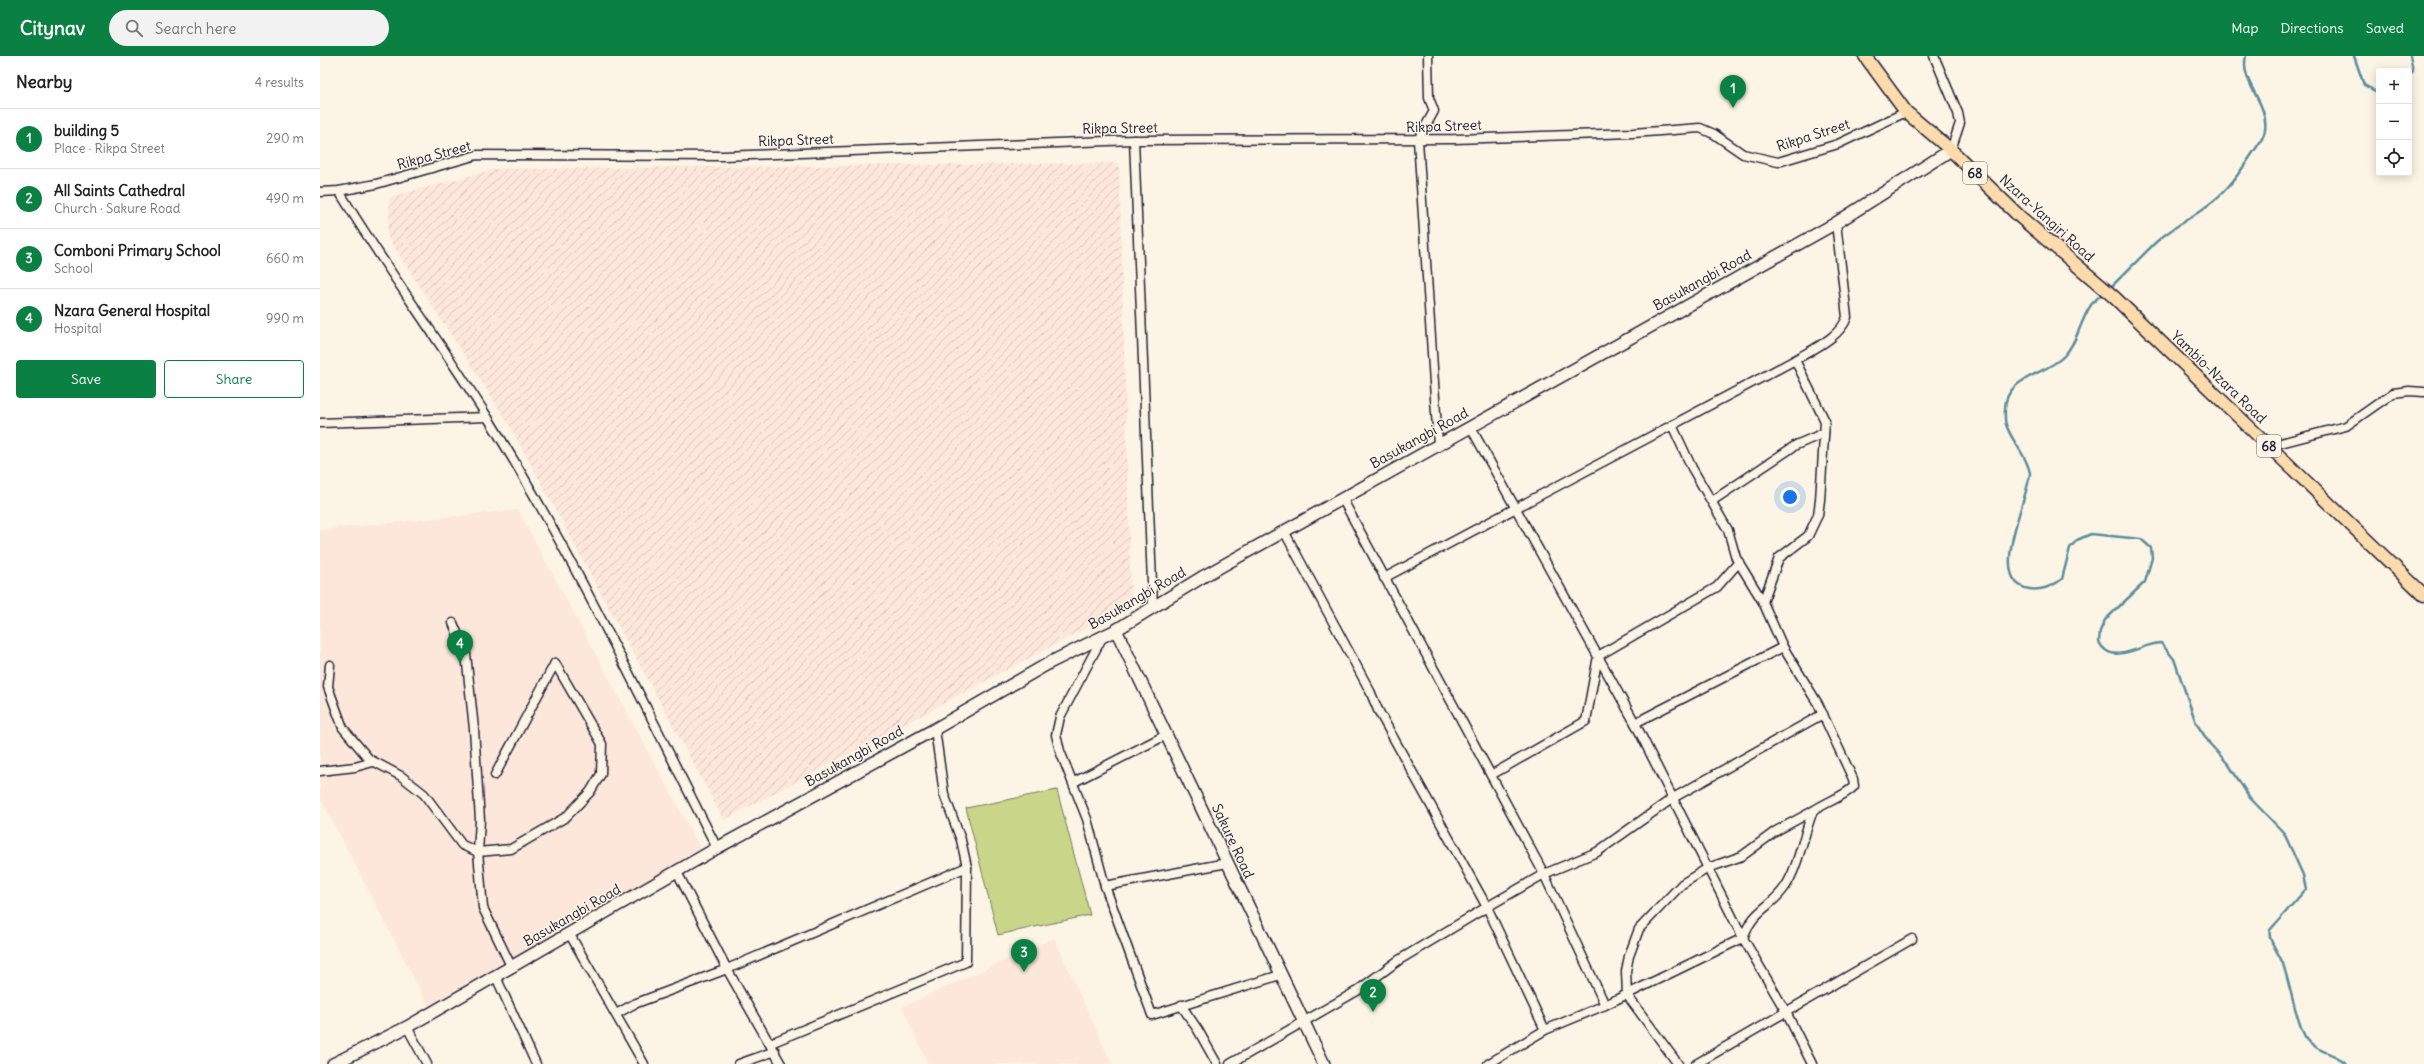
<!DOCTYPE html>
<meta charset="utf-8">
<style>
:root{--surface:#fff;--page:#f2f2f2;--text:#222;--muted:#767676;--line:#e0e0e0;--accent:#0b8043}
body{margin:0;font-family:Delius,sans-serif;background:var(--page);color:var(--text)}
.controls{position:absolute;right:12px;top:12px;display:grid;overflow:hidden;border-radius:4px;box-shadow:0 2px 10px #0003}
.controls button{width:36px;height:36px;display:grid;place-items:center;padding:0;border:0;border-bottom:1px solid var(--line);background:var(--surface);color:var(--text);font:20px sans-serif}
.you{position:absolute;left:1470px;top:441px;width:14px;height:14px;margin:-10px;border:3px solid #fff;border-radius:50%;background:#1a73e8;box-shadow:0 0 0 6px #1a73e833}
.badge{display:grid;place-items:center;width:26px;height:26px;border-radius:50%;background:var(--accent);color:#fff;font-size:13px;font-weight:700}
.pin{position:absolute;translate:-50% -33px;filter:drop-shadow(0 1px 2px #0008)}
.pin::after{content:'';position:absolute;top:21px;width:14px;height:12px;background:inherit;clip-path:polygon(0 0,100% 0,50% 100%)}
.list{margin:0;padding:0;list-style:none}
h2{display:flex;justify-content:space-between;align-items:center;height:52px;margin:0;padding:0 16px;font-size:17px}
h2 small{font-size:13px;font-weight:400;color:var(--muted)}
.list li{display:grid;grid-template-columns:26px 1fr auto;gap:12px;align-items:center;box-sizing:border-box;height:60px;padding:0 16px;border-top:1px solid var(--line)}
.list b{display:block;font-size:15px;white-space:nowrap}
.list p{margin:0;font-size:13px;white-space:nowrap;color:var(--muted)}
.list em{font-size:13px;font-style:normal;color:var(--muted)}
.actions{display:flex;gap:8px;padding:12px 16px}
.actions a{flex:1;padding:9px 0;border:1px solid var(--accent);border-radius:4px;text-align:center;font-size:14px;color:var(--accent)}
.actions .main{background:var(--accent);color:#fff}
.icon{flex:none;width:22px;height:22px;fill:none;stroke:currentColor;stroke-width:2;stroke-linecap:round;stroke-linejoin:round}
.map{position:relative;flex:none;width:2104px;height:1008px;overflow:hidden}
header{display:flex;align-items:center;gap:24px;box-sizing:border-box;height:56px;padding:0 20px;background:var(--accent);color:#fff}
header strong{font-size:19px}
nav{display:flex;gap:22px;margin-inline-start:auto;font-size:14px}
.search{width:280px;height:36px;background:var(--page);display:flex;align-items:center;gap:10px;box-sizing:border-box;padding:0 14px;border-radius:22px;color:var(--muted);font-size:15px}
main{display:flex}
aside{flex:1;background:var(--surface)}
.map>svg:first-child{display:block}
.built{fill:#fde6da}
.industrial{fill:url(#industrial-furrows)}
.grass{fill:#c9d588;stroke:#767c62}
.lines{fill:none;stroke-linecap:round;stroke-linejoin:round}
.stream{stroke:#5c8c9c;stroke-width:2.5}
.street-casing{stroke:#22223b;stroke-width:11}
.secondary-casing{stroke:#22223b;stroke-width:14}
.primary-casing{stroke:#22223b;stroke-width:15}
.street{stroke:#fcf5e5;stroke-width:8}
.secondary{stroke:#fcf5e5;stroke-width:11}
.primary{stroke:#fddbac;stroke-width:12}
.labels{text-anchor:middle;stroke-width:3;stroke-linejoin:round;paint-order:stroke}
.shield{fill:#fcf5e5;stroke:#63616e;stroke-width:1}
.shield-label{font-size:13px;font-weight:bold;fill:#22223b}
.street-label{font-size:14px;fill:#22223b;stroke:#fcf5e5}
</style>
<header>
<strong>Citynav</strong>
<div class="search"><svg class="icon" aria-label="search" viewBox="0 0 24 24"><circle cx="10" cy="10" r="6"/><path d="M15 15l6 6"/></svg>Search here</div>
<nav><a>Map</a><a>Directions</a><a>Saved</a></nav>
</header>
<main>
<aside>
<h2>Nearby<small>4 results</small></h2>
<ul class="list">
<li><span class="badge">1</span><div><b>building 5</b><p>Place · Rikpa Street</p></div><em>290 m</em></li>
<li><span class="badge">2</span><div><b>All Saints Cathedral</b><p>Church · Sakure Road</p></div><em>490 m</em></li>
<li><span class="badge">3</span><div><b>Comboni Primary School</b><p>School</p></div><em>660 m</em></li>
<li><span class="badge">4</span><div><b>Nzara General Hospital</b><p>Hospital</p></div><em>990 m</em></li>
</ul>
<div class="actions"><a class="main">Save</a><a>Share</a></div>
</aside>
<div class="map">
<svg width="2104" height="1008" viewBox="0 0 2104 1008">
<defs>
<pattern id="industrial-furrows" width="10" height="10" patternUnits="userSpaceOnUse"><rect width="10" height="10" fill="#fde6da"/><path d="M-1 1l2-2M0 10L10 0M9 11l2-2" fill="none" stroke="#d9c5bc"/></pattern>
</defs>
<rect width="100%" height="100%" fill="#fcf5e5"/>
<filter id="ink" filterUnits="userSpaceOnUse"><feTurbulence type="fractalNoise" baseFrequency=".025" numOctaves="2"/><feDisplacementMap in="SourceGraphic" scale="8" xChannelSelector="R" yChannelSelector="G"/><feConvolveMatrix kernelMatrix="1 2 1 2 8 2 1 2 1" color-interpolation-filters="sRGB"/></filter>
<g filter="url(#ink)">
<!-- built -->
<g class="built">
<polygon points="198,454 382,795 109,951 0,741 0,474"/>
<polygon points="734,882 792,1008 608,1008 582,951"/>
</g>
<!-- industrial -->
<polygon class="industrial" points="799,107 811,548 404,764 189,368 67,180 70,141 175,113"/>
<!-- grass -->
<polygon class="grass" points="737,734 770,859 678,879 646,752"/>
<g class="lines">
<!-- stream -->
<g class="stream">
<polyline points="2034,0 2044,29 2059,37"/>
<polyline points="2089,20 2093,15 2090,0"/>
<path d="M1790,232C1805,217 1820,202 1835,187C1852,171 1874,161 1892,146C1909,133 1920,116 1932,98C1937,90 1944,83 1945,74C1949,46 1919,26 1926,0"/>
<path d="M1784,236C1780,240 1775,244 1771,249C1760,265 1758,285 1744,300C1726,319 1685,321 1685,353C1685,359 1684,366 1687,371C1693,387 1707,400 1710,417C1708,443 1669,520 1705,532C1718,536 1732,531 1742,523L1750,492L1757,484L1771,478L1821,483L1831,492L1832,502L1825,526L1785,564L1780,575L1779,586C1792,612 1822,587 1841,587L1854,603L1876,667L1890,688L1909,709L1930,742L1964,777L1983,819L1986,833L1950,874C1947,884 1960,898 1963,908C1969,925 1977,969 1986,982C1997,997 2014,996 2027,1008"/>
</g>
<defs>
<g id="street">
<polyline points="1108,0 1109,42 1114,55 1098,84 1118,388"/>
<polyline points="1614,0 1638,57 1640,67 1631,94"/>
<polyline points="814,84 833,551"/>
<path d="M19,135C66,213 120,285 168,362C254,500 323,647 397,792"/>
<polyline points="0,136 19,135 56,128 157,99 403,100 814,84 1135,83 1313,77 1380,72 1394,78 1423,98 1458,106 1518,88 1586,56"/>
<polyline points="0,367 167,361"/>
<polyline points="1150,370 1315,667 1423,882 1466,956 1492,1008"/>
<polyline points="1949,390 2026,370 2073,337 2089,335 2104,336"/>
<polyline points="1022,442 1224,818 1285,949"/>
<polyline points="1392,445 1476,389 1504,377"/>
<polyline points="964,475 1050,635 1058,654 1167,851 1225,974"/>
<polyline points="1064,522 1475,304"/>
<path d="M1443,546L1459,502L1488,480L1498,459L1500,444L1505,365L1475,304C1491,294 1521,281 1527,261L1516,167"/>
<polyline points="133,567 146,598 154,673 160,764 158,796 163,852 192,912"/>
<polyline points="783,580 740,661 736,679 740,695 767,763 785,830 832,959 960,919"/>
<polyline points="10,609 8,631 23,672 49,703 81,720 104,738 142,789 158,796 191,793 246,761 270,736 281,718 282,688 235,607"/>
<polyline points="1315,667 1463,591"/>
<polyline points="0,715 35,711 53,706"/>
<polyline points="175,719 235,607"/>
<polyline points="1171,719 1266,665 1278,600 1397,531 1419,506"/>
<polyline points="754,726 846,679"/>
<polyline points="357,816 407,913 461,1008"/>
<polyline points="785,830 907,807"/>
<polyline points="249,877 324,1008"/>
<polyline points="176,921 216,1008"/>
<polyline points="861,949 878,974 897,1008"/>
<polyline points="296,958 314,948 407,913 647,811"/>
<polyline points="87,971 107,1008"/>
<polyline points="451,987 646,906 647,811 641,784 624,738 615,673"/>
<polyline points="419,1008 455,995"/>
<polyline points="910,1008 1037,935 1079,904 1167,851 1224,818 1277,796 1353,742 1503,658"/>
<path d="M1168,1008L1225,974L1285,949L1423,882C1434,852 1450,853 1465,831C1478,812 1484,777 1493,755C1504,747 1527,739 1534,730L1533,723L1498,648L1463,591L1443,546L1416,502L1408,474L1372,412L1352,369"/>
<polyline points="1358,1008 1307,939 1306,915 1309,900 1319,873 1362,828 1388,812 1422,800 1456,775 1493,755"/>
<polyline points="1376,1008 1592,883"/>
</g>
<g id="secondary">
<polyline points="796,574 1004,1008"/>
<polyline points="13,1008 87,971 397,792 615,673 731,606 796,574 884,520 1516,167 1631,94"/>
</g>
<polyline id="primary" points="1545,0 1586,56 1631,94 1699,160 1794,241 2104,539"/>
</defs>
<!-- street casing -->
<use href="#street" class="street-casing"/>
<!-- secondary casing -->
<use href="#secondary" class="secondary-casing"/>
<!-- primary casing -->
<use href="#primary" class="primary-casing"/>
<!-- street -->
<use href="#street" class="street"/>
<!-- secondary -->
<use href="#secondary" class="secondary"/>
<!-- primary -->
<use href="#primary" class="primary"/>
</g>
</g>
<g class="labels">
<!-- shield labels -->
<g class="shield">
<rect x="1643" y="106" width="24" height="22" rx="3"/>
<rect x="1937" y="379" width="24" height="22" rx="3"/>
</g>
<g class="shield-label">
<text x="1655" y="122">68</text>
<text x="1949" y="395">68</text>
</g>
<!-- street labels -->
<g class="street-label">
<text transform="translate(1124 70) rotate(-2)" y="5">Rikpa Street</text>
<text transform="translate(800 72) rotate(-1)" y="5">Rikpa Street</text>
<text transform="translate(1493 79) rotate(-18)" y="5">Rikpa Street</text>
<text transform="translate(476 84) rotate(-2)" y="5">Rikpa Street</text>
<text transform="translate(114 99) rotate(-15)" y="5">Rikpa Street</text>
<text transform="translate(1727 162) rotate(42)" y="5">Nzara-Yangiri Road</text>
<text transform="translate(1382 224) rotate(-29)" y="5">Basukangbi Road</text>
<text transform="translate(1899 321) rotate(44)" y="5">Yambio-Nzara Road</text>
<text transform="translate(1099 382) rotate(-29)" y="5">Basukangbi Road</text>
<text transform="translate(817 542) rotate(-30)" y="5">Basukangbi Road</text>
<text transform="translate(534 700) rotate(-29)" y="5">Basukangbi Road</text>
<text transform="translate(913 785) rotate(65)" y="5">Sakure Road</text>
<text transform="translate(252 859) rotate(-30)" y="5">Basukangbi Road</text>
</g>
</g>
</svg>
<div class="controls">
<button>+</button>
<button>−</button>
<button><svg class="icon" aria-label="locate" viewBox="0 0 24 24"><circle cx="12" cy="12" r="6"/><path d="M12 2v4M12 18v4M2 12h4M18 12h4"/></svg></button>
</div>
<div class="you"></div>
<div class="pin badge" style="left:1413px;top:52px">1</div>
<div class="pin badge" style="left:1053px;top:956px">2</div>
<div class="pin badge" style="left:704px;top:916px">3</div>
<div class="pin badge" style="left:140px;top:607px">4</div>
</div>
</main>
